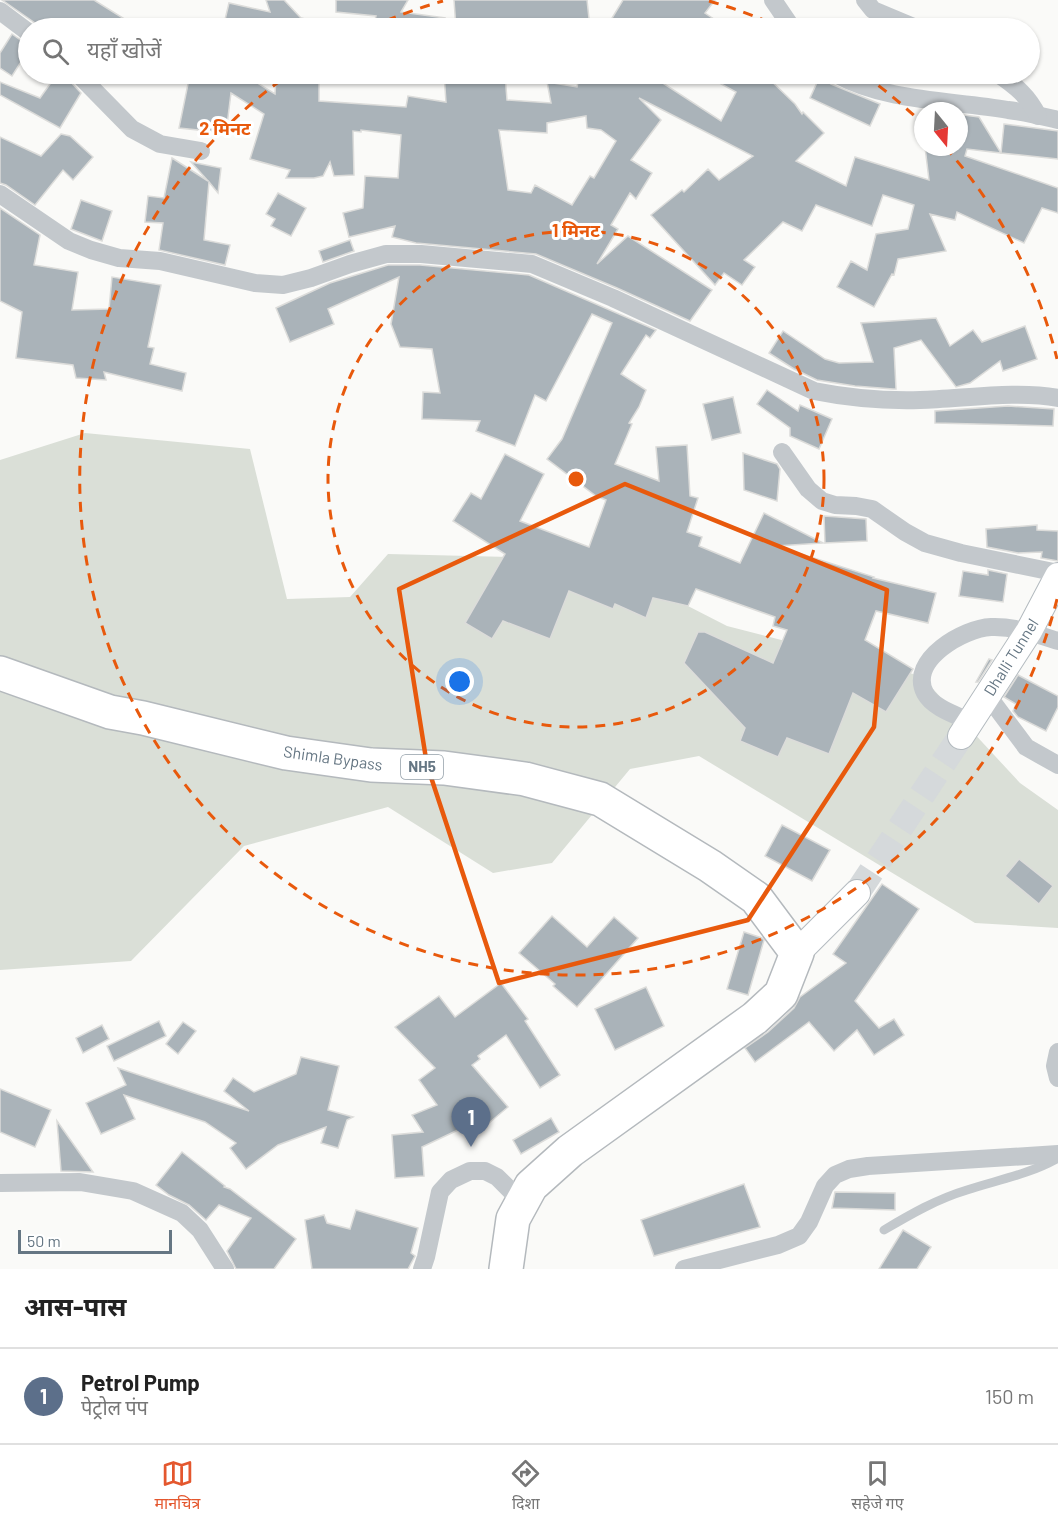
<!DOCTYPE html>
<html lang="hi">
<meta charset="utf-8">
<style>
:root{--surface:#fff;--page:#f6f6f6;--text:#222;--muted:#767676;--line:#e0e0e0;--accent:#e4572e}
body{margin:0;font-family:Barlow,"Noto Sans Devanagari",sans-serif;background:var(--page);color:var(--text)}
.compass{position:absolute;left:914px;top:102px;width:54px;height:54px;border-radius:50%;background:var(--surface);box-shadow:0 2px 4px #0004;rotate:162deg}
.scale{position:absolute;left:18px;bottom:15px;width:154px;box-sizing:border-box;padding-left:6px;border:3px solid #657683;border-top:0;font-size:16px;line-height:21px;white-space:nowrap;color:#657683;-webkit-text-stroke:4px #fff;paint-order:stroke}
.you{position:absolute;left:460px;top:682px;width:21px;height:21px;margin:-15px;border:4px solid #fff;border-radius:50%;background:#1a73e8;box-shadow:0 0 0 9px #1a73e833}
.badge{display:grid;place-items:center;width:39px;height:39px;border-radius:50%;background:var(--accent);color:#fff;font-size:20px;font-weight:700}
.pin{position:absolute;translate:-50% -50px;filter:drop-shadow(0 2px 3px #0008)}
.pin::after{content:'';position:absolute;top:32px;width:21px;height:18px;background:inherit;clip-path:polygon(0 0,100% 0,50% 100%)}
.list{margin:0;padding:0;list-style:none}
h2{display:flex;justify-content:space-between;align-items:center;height:78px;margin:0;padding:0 24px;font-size:26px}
h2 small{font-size:20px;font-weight:400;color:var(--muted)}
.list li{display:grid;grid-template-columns:39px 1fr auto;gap:18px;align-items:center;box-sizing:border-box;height:96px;padding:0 24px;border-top:2px solid var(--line)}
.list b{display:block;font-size:22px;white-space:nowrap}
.list p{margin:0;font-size:20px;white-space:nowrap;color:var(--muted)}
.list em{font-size:20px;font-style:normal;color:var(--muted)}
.icon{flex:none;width:33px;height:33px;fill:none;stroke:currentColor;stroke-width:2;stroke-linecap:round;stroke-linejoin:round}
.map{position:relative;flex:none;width:1058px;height:1269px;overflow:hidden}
.search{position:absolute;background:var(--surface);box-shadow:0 2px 4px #0004;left:18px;right:18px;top:18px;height:66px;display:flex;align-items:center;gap:15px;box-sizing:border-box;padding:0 21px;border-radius:33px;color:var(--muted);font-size:22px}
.sheet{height:174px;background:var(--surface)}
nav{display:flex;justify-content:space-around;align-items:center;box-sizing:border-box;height:84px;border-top:2px solid var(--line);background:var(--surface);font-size:16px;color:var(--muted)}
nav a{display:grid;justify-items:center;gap:3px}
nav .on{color:var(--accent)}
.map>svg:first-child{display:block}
.green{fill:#dadfd7}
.building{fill:#aab3b9;stroke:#dcdcda;stroke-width:1.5;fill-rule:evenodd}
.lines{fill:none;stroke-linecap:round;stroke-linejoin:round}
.secondary-tunnel{stroke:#d5d9db;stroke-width:26;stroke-dasharray:26 13;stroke-linecap:butt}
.secondary-casing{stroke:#b3babf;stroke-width:28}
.highway-casing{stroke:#b4b9bd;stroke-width:36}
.lane{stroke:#c3c8cc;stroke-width:9}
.street{stroke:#c3c8cc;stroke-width:18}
.secondary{stroke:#fff;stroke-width:26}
.highway{stroke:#fff;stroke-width:33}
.marked{fill:none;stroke:#e8590c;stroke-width:4.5;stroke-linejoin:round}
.ring{fill:none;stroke:#e8590c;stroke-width:3;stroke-dasharray:10 8}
.labels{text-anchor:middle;stroke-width:6;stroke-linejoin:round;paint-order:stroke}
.shield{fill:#fff;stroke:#939fa8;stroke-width:1.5}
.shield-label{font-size:15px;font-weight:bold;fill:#657683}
.street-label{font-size:16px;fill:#657683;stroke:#fff}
.centre{fill:#e8590c;stroke:#fff;stroke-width:3}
.ring-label{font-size:18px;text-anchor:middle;font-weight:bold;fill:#e8590c;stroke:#fff;stroke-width:6;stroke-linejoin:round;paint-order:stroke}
</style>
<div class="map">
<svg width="1058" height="1269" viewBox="0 0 1058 1269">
<rect width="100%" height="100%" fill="#fafaf8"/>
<!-- green -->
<polygon class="green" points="85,433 250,449 287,599 350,597 388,554 596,559 727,626 921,676 1020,783 1058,810 1058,928 975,923 699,756 630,769 552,863 493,873 388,807 244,846 131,961 0,970 0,460"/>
<!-- building -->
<g class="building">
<polygon points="2,0 94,0 139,28 39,28 35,23"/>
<polygon points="266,0 284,0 301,18 314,21 313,28 223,28 229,3 270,12"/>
<polygon points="336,0 408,0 401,12 445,18 444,28 373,28 376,16 336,12"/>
<polygon points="454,0 587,0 590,28 456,28"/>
<polygon points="623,0 715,0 705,13 727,28 606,28"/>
<polygon points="12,34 22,41 28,43 28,51 12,76 0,68 0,53"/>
<polygon points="57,74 67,74 70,81 81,93 60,128 0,95 0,82 40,98"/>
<path d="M190,74H243L275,94L276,78L319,79V101L406,107L408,96L446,102L444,74H505L507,100L551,103L547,82L577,87L580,74H649L721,121L736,92L703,74H764L795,104L802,114L803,112L824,133L796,161L846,186L855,157L929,180L925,147H959V118L964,115L979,117L1001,153L967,149L965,156L1058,188V213L1042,208L1024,243L957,212L955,220L930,214L946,251L898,259L894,275L892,274L874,307L837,287L851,261L867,270L876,234L908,229L914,205L883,195L872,226L816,205L802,231L783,222L744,260L755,267L742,285L724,273L715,285L651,215L682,190L684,192L708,169L719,180L753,156L639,98L661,120L631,160L652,173L636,199L630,193L611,225L618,229L597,264L628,236L712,290L690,321L617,288L536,254L416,243L392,237L395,226L349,237L343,213L363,208L365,176L398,178L401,135L361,130V132L353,131L354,175L334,176L330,162L323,176L314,178H286L290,170L250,159L264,114L231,93L226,133L179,128ZM586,116L587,128L601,130L616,141L594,178L590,176L572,205L535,185L531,193L508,190L499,130L547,133V123Z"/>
<polygon points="820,76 831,84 880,104 870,126 810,98"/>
<polygon points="1004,124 1058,131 1058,159 1001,153"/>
<polygon points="61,134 70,136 93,157 73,180 63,170 35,205 6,185 0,183 0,137 41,156"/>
<polygon points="172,158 208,181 191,162 221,168 218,193 209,182 204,240 230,245 225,265 159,250 163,223 145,222 148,196 164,198"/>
<polygon points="278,193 306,208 291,236 271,226 275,219 266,214"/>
<polygon points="81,200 112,211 102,241 71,229"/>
<polygon points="0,208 40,235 34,265 78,272 72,310 109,309 112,277 161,285 148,347 154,348 150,364 186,373 182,391 104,372 106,380 76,378 73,365 16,358 22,312 0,301"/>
<polygon points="350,240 354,251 323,262 319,251"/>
<polygon points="388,265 420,265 529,275 656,330 650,338 646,335 621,374 646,390 639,407 629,423 632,424 615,464 659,481 656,447 687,445 690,496 698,498 687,532 702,537 699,546 740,563 764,513 823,543 776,546 874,577 873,578 936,593 928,623 876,611 865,640 913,669 886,712 853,693 829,754 787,738 778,757 740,741 745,728 684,663 698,632 705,632 773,663 787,630 773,626 775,617 696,589 688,606 653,598 646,618 615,604 613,609 569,591 550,639 503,621 492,639 465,623 505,554 453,521 471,493 481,499 505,454 544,474 520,521 589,547 606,500 596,496 547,459 562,439 612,323 592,314 546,401 535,395 515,446 476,431 480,421 422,419 423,392 440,393 432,349 400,347 391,324 399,277 328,309 334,324 290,342 276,308 330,283"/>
<polygon points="936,318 950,346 973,330 982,342 1025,326 1037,359 1003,371 1000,361 970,383 956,387 921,340 894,348 896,389 893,389 855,386 817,380 794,369 769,353 783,331 825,359 839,363 873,362 861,323"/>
<polygon points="767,390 798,411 800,405 832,419 819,449 790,436 790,428 757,404"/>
<polygon points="733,397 741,433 712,440 703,404"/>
<polygon points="1008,406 1054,409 1053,426 935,423 935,411"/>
<polygon points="743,453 777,464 780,469 777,501 744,490"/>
<polygon points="824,516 866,519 867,541 825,543"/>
<polygon points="1037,525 1037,530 1058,531 1058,561 1041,558 1042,552 1018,553 987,547 986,529"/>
<polygon points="988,570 1007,574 1003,602 959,596 963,571 988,575"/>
<polygon points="989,659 992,660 978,682 976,682"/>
<polygon points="1018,675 1058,696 1058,707 1046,731 1018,717 1013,711 1016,704 1004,697"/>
<polygon points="782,825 830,850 812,881 765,856"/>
<polygon points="1019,859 1053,886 1039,904 1005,876"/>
<polygon points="882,884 919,909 855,1001 879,1028 894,1019 904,1035 874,1055 857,1030 834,1051 809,1022 755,1062 745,1048 768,1032 794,1008 800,997 846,963 833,954"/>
<polygon points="552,916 587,947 614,917 638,938 577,1007 553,986 555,984 519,953"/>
<polygon points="744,932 762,938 764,940 748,995 727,989"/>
<polygon points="501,983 528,1019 525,1021 560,1075 540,1088 506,1035 478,1056 480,1059 472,1065 508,1107 483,1128 477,1121 422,1147 424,1176 395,1178 392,1135 423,1132 412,1115 437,1105 419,1080 435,1068 395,1027 439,996 455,1017"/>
<polygon points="646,987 664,1026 615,1050 595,1009"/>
<polygon points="159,1021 166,1036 114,1061 107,1046"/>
<polygon points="183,1022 196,1031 178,1054 166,1044"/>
<polygon points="102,1025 109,1039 83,1053 76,1038"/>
<polygon points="301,1057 339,1066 328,1110 353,1117 347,1120 338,1148 321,1143 326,1127 278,1145 246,1169 230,1148 236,1143 205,1122 124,1095 135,1119 101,1134 86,1103 126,1085 118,1068 249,1111 224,1091 233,1078 254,1092 296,1074"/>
<polygon points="0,1089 51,1110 35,1147 0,1132"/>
<polygon points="551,1118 559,1132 521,1154 513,1140"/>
<polygon points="57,1121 93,1172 61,1171"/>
<polygon points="182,1152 225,1186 224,1187 230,1189 296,1239 274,1269 236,1269 227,1251 251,1218 219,1205 206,1220 189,1205 169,1195 156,1185"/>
<polygon points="744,1184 760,1227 654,1256 641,1220"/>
<polygon points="835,1192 895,1193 895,1210 832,1208"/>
<polygon points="356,1210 418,1228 411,1253 415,1256 408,1269 312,1269 305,1220 324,1215 327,1223 350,1229"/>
<polygon points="903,1230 931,1247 917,1269 879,1269"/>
</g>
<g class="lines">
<!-- secondary-tunnel -->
<polyline class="secondary-tunnel" points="857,893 961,736"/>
<defs>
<g id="secondary">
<polyline points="961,736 1029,631 1058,576"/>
<polyline points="797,953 857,893"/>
</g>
<polyline id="highway" points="0,673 110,712 143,718 286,753 371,765 444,768 525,779 600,799 710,866 756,898 797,953 781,994 755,1018 570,1151 531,1186 513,1219 506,1269"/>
</defs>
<!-- secondary casing -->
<use href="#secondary" class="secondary-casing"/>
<!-- highway casing -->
<use href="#highway" class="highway-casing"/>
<!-- lane -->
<path class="lane" d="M884,1230C911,1214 937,1199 967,1190C998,1180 1030,1174 1058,1158"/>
<!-- street -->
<g class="street">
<polyline points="773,0 792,28"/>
<polyline points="865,0 873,10 916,28"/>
<polyline points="0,11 28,32"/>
<polyline points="78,74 132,129 160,144 201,151"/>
<path d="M836,74C887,102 951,100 1008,110C1025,112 1041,116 1058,120"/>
<path d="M998,74C1016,86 1028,96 1038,116"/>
<path d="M0,194L69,241L91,250L119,258L160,261L255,283L283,285L311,278L350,264L386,254H421L532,264L613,298L814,391C849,398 884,401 920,400C962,399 1018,390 1058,398"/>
<polyline points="782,452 808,489 822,501 835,505 856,506 872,509 905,532 925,543 961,553 1058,573"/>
<polyline points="988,696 1026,747 1058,765"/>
<path d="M971,722C956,715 933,708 925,693C908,660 964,628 991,627C1014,626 1036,634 1058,641"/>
<polyline points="1058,1052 1055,1066 1058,1078"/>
<polyline points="0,1183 80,1182 133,1191 182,1213 200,1230 225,1269"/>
<polyline points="422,1269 426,1257 440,1192 451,1180 470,1171 485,1171 497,1177 522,1202"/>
<polyline points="684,1269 778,1245 799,1236 809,1222 825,1186 835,1175 849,1169 868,1166 1058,1154"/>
</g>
<!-- secondary -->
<use href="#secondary" class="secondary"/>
<!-- highway -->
<use href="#highway" class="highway"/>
</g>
<!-- marked area -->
<path class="marked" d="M625,484L887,590L874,727L748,920L499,983L427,765L399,589Z"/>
<!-- distance rings -->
<g class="ring">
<circle cx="576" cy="479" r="248"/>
<path d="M1057 599A496 496 0 1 1 288 75M370 28A496 496 0 0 1 443 1M709 1A496 496 0 0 1 782 28M864 75A496 496 0 0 1 921 122M945 147A496 496 0 0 1 1057 359"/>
</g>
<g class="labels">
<!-- shield labels -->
<rect class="shield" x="401" y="755" width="42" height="24" rx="4.5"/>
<g class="shield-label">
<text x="422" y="772">NH5</text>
</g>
<!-- street labels -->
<g class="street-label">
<text transform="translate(1011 657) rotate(-58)" y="6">Dhalli Tunnel</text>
<text transform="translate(333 758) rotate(8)" y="6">Shimla Bypass</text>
</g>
</g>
<circle cx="576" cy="479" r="9" class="centre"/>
<g class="ring-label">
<text x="225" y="135">2 मिनट</text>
<text x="576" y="237">1 मिनट</text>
</g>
</svg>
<svg class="compass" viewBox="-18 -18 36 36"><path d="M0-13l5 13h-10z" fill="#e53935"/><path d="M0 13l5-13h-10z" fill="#767676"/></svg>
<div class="scale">50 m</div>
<div class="you"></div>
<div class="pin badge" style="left:471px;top:1147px;background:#5c6f8a">1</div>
<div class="search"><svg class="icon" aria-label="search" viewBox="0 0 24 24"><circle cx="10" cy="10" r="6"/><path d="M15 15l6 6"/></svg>यहाँ खोजें</div>
</div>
<section class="sheet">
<h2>आस-पास<small></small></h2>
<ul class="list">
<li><span class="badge" style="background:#5c6f8a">1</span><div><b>Petrol Pump</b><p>पेट्रोल पंप</p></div><em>150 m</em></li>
</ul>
</section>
<nav>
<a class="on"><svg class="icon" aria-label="map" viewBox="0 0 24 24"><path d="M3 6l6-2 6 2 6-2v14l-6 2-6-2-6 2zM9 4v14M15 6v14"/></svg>मानचित्र</a>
<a><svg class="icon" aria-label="directions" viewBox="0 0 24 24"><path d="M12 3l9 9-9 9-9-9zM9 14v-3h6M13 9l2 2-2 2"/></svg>दिशा</a>
<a><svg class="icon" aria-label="saved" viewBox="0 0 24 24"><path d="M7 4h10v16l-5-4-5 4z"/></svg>सहेजे गए</a>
</nav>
